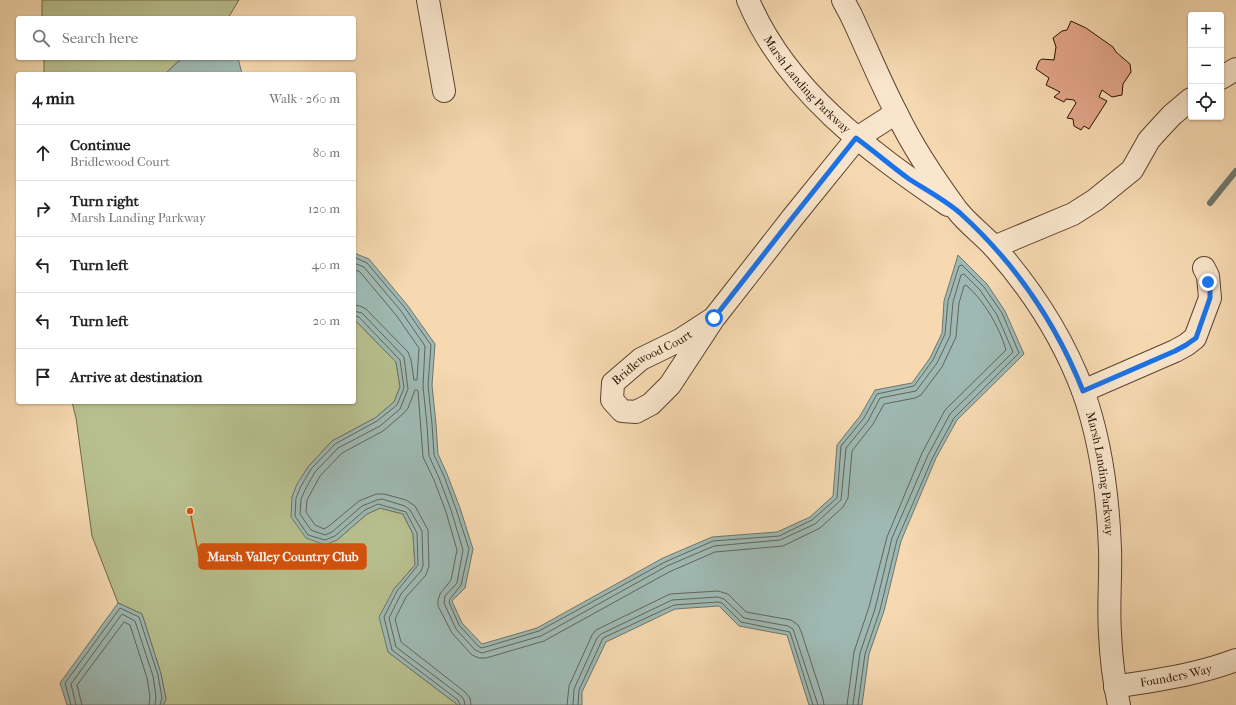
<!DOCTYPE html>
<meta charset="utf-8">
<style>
:root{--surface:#fff;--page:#f6f6f6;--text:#222;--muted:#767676;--line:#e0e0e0}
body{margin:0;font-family:"IM FELL French Canon",serif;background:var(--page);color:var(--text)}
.controls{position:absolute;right:12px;top:12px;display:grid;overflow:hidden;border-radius:4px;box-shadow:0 1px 3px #0004}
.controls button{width:36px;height:36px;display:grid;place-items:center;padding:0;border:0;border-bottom:1px solid var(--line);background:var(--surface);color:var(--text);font:20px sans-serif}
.stop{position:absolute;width:12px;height:12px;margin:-9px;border:3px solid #1a73e8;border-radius:50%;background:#fff}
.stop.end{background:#1a73e8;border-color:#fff;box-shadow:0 1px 4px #0008}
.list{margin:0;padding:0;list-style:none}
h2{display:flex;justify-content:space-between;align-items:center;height:52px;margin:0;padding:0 16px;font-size:17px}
h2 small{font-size:13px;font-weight:400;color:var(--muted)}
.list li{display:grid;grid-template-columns:26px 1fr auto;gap:12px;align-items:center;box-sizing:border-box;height:56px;padding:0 16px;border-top:1px solid var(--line)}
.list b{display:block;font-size:15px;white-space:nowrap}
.list p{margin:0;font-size:13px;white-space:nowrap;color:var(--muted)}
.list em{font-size:13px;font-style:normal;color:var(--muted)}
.icon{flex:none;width:22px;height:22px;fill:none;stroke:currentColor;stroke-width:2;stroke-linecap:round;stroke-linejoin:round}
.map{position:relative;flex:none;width:1236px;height:705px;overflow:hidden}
.search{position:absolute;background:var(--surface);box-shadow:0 1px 3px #0004;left:16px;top:16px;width:340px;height:44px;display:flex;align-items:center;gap:10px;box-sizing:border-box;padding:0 14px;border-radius:4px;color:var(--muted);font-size:15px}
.panel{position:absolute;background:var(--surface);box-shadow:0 1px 3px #0004;left:16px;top:72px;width:340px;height:332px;border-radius:4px}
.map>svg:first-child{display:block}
.green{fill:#b8c08f;stroke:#706848}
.water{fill:#9eb9b3;stroke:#6f756c}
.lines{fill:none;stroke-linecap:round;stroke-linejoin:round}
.shore{stroke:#64645a;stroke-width:1}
.stream{stroke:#6f756c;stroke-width:6}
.building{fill:#e1a588;stroke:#291002}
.minor-casing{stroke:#5c422e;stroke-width:24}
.minor{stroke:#f9e6cc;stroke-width:22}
.route{stroke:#1a73e8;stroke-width:5}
.labels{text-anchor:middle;stroke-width:3.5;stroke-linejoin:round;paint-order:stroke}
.street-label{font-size:12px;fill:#291002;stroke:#f9e6cc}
.leader{fill:none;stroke:#d5520b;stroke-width:1.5}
.callout-dot{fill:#d5520b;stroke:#f9e6cc;stroke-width:1.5}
.callout{fill:#d5520b;stroke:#d5520b;stroke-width:1.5}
.callout-label{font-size:13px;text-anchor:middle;font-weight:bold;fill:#fff}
</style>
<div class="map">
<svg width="1236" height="705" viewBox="0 0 1236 705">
<rect width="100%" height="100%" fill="#f6d9b1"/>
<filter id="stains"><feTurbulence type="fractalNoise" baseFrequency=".005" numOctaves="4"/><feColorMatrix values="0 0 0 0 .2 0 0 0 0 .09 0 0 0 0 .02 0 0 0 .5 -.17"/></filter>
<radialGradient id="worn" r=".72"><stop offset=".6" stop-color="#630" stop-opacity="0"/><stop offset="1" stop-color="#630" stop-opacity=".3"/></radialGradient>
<!-- green -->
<g class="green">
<polygon points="42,0 239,0 228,18 42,18"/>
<polygon points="44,58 182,58 165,74 44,74"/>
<polygon points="354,319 396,362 400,387 394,402 375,418 332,441 308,467 298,484 292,497 337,540 367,514 380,508 403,514 413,534 415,565 394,589 388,652 458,705 163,705 166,699 161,674 142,614 118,603 92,536 76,418 72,402 354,402"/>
</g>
<!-- water -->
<g class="water">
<polygon points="182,58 238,58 242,74 165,74"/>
<polygon points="354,253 369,259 408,306 435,344 432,385 436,424 438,454 447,474 460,508 473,549 465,588 452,601 462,623 482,644 537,628 663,558 712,537 777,532 810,517 833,496 837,445 860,416 875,390 912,383 930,358 942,333 944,301 958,255 987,284 1005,311 1024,354 957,420 936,458 901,541 884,611 869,654 862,705 809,705 787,635 739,626 719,606 675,609 606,642 582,692 582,705 458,705 388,652 379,617 394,589 415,565 413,534 403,514 380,508 367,514 337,540 325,545 306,538 291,517 292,497 297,484 308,467 332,441 375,418 394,402 400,387 396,362 354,319"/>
<polygon points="118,603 142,614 161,674 166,699 163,705 67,705 60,683"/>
</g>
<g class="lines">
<!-- shore -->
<g class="shore">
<polyline points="354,257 367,263 405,308 431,345 428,385 432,424 434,455 444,476 456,509 469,549 461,585 450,599 449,602 459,625 478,646 482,648 539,631 665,562 713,541 779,536 812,520 837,498 841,446 864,418 877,394 914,386 933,360 945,334 948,301 959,266 962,265 984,287 1002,313 1019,353 954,418 933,457 897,540 880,610 865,654 858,705"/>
<polyline points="354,263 364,267 401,311 425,346 423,386 427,425 429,456 439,478 451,510 463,550 457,583 445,596 444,603 456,629 475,650 482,653 541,636 667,566 714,546 780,540 815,524 841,500 846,448 868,421 880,398 916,391 937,363 950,336 953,302 961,275 964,274 980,290 997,315 1013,352 950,414 928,455 892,538 875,609 860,653 853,705"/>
<polyline points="354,269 360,272 396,315 419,348 417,380 414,380 411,360 408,352 366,309 360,306 354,305"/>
<polyline points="354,311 362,313 404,357 408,389 400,409 380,426 338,448 315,472 306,488 301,499 300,514 311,530 325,535 332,532 362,506 377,500 382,499 405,506 410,510 422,531 423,566 421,571 401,594 389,618 396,647 461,696 464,700 465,705"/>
<polyline points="354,316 359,317 400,360 404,388 397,405 377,421 335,444 311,469 301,486 296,498 295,516 308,535 325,540 335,536 365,510 378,504 406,512 417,533 418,565 397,591 384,617 392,650 458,700 460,705"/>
<polyline points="71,705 65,683 120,608 139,617 158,675 162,698 160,705"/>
<polyline points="76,705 71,684 122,614 135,621 153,676 156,697 155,705"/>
<polyline points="82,705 77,685 124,622 130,625 147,678 150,696 149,705"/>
<path d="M471,705L470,698L465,692L401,642L395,619L406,597L426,575L429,566L428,530L415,506L406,500L384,494H376L359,501L329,526L324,529L315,525L306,512L307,500L320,476L342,453L383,431L404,413L408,408L415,390H417L418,391L423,457L434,480L446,512L457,550L451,580L440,594L438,600V606L452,633L472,655L479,658H486L544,641L669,572L715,552L783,546L820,528L843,507L848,498L852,451L873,424L884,404L915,398L921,395L942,367L956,337L959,303L964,286L966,285C984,300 1000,328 1006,350L945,410L922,453L887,537L869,607L854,652L847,705"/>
<polyline points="567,705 569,686 592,635 596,630 670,594 718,591 728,594 746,612 791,620 798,625 801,631 823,699 824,705"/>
<polyline points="573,705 574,689 597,638 601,634 672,600 718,597 724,599 744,618 788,626 793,629 818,705"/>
<polyline points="578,705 579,690 603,638 674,605 718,602 722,603 741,622 790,632 813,705"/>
</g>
<!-- stream -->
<polyline class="stream" points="1210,203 1236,171"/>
</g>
<!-- building -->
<polygon class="building" points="1071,21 1086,28 1113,47 1116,52 1130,64 1131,72 1123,84 1122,95 1112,97 1102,90 1099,97 1107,101 1089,129 1084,126 1081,130 1074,126 1073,119 1067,118 1076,103 1074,100 1066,99 1064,102 1054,97 1060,92 1046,85 1049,78 1036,69 1039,61 1042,59 1054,60 1056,47 1053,38 1062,31 1067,30"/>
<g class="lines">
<defs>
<g id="minor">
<polyline points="428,0 444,91"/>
<path id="s1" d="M748,0C786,91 869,151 948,205"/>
<path id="s2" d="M843,0L851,15C867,49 881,84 898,116C914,149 935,180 957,210C968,224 983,235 995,248C1032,290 1063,338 1083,391C1101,441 1108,495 1110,549C1111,577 1108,605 1110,633C1111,657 1114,682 1119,705"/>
<polyline points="1221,78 1236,69"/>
<polyline points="994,247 1073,214 1095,200 1132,170 1149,140 1158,130 1172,115 1191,99"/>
<path id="s3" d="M714,318L670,385L651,404L636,412L622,411L612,400L613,383L641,359L680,340L714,318L793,217L857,138L896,113"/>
<polyline points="1083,391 1175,351 1186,345 1195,338 1210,298 1208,276 1204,268"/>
<path id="s4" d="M1115,687C1156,680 1197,675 1236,660"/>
</g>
</defs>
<!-- minor casing -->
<use href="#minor" class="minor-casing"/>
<!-- minor -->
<use href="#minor" class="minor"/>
</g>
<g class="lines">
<!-- route -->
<path class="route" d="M714,318L793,217L856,138C874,151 891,166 909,179C926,190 945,200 960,213C1014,262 1056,323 1083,391L1175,351L1186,345L1196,338L1210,298V290L1208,282"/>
</g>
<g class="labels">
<!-- street labels -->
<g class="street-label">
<text dy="4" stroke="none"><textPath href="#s1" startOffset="104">Marsh Landing Parkway</textPath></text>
<text dy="4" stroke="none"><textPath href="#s3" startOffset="217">Bridlewood Court</textPath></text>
<text dy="4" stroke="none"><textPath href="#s2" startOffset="547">Marsh Landing Parkway</textPath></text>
<text dy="4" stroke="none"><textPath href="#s4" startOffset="62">Founders Way</textPath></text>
</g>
</g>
<!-- callouts -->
<path class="leader" d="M190 511L199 557"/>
<circle class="callout-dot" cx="190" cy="511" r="4"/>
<rect class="callout" x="199" y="544" width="167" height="25" rx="4"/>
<g class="callout-label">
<text x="283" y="561">Marsh Valley Country Club</text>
</g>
<rect width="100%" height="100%" filter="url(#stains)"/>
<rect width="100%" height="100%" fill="url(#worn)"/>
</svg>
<div class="controls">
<button>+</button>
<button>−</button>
<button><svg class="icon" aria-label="locate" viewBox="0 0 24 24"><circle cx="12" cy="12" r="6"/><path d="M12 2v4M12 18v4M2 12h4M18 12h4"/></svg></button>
</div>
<div class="stop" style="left:714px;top:318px"></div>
<div class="stop end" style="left:1208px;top:282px"></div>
<div class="search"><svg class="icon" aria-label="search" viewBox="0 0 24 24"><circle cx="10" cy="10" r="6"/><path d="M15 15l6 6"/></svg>Search here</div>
<section class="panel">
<h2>4 min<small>Walk · 260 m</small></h2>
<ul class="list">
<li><svg class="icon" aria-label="ahead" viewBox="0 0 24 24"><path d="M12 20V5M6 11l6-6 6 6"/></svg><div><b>Continue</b><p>Bridlewood Court</p></div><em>80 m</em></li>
<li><svg class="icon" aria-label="right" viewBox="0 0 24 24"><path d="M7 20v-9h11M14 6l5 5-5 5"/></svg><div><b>Turn right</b><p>Marsh Landing Parkway</p></div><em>120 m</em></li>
<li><svg class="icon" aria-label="left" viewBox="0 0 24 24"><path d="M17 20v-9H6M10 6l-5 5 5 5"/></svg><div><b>Turn left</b></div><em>40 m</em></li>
<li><svg class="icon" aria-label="left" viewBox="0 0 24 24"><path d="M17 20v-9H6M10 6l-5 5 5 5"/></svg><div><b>Turn left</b></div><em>20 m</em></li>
<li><svg class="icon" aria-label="arrive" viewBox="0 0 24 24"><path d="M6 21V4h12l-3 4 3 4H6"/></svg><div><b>Arrive at destination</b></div></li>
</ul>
</section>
</div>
